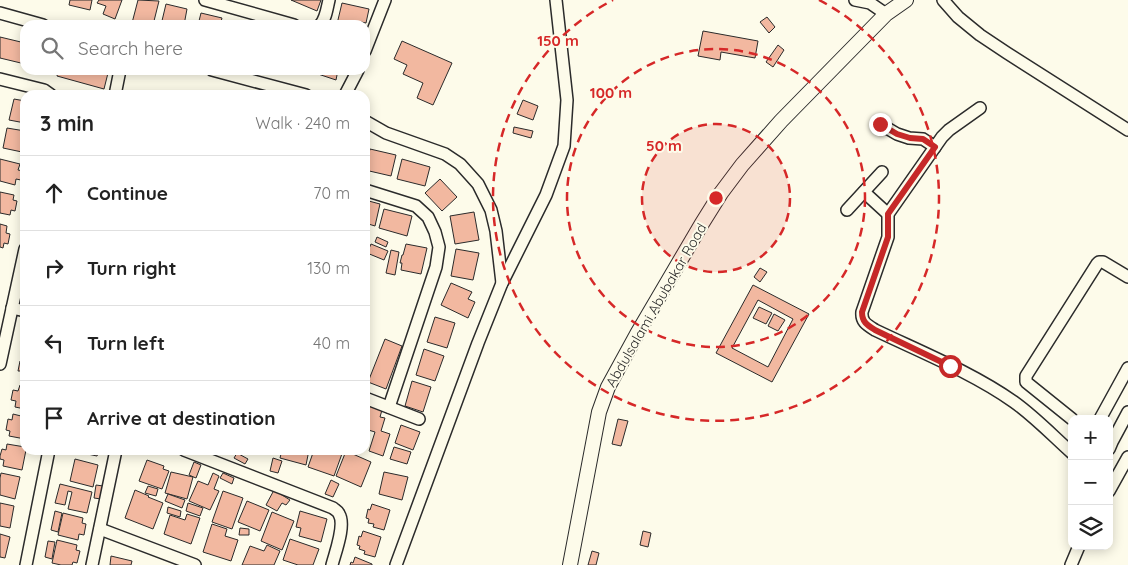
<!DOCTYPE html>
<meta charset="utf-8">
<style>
:root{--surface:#fff;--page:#f6f6f6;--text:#222;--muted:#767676;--line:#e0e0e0}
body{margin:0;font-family:Quicksand,sans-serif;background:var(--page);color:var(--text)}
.controls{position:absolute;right:15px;bottom:15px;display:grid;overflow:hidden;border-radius:10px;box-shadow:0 2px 12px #0003}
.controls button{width:45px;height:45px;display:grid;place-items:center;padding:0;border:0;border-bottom:1px solid var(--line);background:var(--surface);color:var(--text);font:25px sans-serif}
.stop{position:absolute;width:15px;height:15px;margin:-11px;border:4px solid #c62828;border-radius:50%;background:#fff}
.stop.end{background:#c62828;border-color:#fff;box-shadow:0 1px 5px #0008}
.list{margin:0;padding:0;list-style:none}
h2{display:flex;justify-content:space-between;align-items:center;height:65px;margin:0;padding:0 20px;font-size:21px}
h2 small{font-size:16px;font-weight:400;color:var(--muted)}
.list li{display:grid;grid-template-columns:32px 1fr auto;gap:15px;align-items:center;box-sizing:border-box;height:75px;padding:0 20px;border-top:1px solid var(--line)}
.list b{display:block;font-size:19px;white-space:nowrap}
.list em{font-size:16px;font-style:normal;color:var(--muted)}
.icon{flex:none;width:28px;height:28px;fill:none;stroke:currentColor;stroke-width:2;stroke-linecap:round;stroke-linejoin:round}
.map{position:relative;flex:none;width:1128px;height:565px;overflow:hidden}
.search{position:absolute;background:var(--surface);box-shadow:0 2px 12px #0003;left:20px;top:20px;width:350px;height:55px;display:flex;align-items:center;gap:12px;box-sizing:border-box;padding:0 18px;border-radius:15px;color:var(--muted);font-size:19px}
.panel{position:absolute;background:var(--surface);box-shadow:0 2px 12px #0003;left:20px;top:90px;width:350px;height:365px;border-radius:15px}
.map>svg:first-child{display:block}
.building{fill:#f2b8a0;stroke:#2b2b2b;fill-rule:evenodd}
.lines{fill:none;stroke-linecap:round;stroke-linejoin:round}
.minor-casing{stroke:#2b2b2b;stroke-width:14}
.major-casing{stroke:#2b2b2b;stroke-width:16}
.minor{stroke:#fdfbea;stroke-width:11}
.major{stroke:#fdfbea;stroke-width:14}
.route{stroke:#c62828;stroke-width:6}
.ring{fill:none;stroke:#d62828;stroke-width:2.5;stroke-dasharray:9 6}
.labels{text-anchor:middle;stroke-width:4;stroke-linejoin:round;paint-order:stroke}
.street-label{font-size:14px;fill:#2b2b2b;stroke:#fdfbea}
.centre{fill:#d62828;stroke:#fdfbea;stroke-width:2.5}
.ring-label{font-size:15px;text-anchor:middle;font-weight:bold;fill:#d62828;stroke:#fdfbea;stroke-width:4;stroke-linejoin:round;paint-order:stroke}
</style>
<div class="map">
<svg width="1128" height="565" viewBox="0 0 1128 565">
<rect width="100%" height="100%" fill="#fdfbea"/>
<!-- building -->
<g class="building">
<polygon points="70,0 92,0 90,10 69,5"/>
<polygon points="99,0 122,0 115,19 103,14 106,6 97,3"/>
<polygon points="138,0 159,1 153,25 139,25 132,23"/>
<polygon points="291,0 321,0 317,11"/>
<polygon points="342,3 369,9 366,23 361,22 361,25 337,24"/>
<polygon points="166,4 187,9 184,25 161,25"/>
<polygon points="201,13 222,18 220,25 198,25"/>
<polygon points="767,17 775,27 769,33 760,22"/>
<polygon points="703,31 758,41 755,58 721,52 720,60 698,56"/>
<polygon points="0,37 25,43 25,64 0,58"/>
<polygon points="402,41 452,63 433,105 417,98 423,83 403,74 407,65 394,59"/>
<polygon points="778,45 784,50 773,67 766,62"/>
<polygon points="58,70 107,70 106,72 108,73 104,89 57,76"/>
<polygon points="319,70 338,70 336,80 318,74"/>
<polygon points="14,99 25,101 25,123 9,120"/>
<polygon points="523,100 538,106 533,120 517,114"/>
<polygon points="514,127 533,131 531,138 513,133"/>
<polygon points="7,128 25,131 25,148 23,147 22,152 3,148"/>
<polygon points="370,149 396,155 391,176 365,170"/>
<polygon points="0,159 20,164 18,170 23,171 21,180 16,179 15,185 0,181"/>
<polygon points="402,159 430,167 425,186 397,179"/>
<polygon points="440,179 457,197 442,211 425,193"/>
<polygon points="0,192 14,195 13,200 17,201 15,211 11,210 10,215 0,213"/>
<polygon points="365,200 380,204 375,226 365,223"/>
<polygon points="384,209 412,216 407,236 379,228"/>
<polygon points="474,212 479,240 455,244 450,216"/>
<polygon points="0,224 7,226 6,233 10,234 8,244 4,243 3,248 0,247"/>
<polygon points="377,237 388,242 386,247 375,242"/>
<polygon points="371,244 388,251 384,260 367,253"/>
<polygon points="406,244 427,248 421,274 401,270 402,263 400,263 402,255 403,255"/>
<polygon points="456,249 479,253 473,280 451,276"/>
<polygon points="391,250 399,252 395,275 386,273"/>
<polygon points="760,268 767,272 760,282 754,277"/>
<polygon points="451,283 472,292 468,299 475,302 468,318 441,305"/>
<path d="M753,285L809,314L772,382L716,353ZM758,300L793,319L768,367L732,348Z"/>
<polygon points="759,307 772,313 766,324 753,318"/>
<polygon points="774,314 785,320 778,331 768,326"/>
<polygon points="435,317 455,323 447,348 427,342"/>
<polygon points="385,339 402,346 386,389 368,382"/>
<polygon points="424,349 444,356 435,381 416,375"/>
<polygon points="25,360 25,378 22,378 23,371 18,371 20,361 25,362"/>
<polygon points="412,381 431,387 423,412 405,406"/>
<polygon points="20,385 25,386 25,409 15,407 16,401 11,400 13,390 18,391"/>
<polygon points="365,405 382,410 380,417 385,418 381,431 390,434 383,456 369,451 375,432 365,429"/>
<polygon points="13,414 25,417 25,439 9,436 10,431 6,430 8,419 12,420"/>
<polygon points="618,419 628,421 621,446 612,444"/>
<polygon points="401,425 420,432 413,450 395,443"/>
<polygon points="7,444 25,447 25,450 26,450 22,470 3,466 4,460 0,459 0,456 2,449 6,450"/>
<polygon points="394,447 411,452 407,464 390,459"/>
<polygon points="78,450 103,450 103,452 99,451 97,456 78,452"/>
<polygon points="282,450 309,450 306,465 280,458"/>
<polygon points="314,450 343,451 334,476 308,467"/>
<polygon points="346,451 371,462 361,487 336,476"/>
<polygon points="237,453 248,459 245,464 234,458"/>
<polygon points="273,458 282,461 278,473 270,471"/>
<polygon points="75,459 98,465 93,487 70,481"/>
<polygon points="147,460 164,466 163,469 169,471 162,489 139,481"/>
<polygon points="194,462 201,465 196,478 189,475"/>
<polygon points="171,472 193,477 187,499 165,493"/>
<polygon points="384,472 408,477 402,500 379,494"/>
<polygon points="1,473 20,477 15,499 0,495 0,478"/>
<polygon points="213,473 219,476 214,489 219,491 210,510 189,501 198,481 208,485"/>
<polygon points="223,473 234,478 232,484 220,478"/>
<polygon points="331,480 339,484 333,497 325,494"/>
<polygon points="60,484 92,492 87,513 68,509 72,492 68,491 65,505 55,503"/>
<polygon points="96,485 103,486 101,499 94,498"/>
<polygon points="148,486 158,489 156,496 145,493"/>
<polygon points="135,490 149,496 148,497 163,503 153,529 125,518"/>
<polygon points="274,490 290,500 286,505 282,503 277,511 266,505"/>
<polygon points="223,491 243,498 232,529 212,522"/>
<polygon points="168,494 185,500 182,508 165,501"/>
<polygon points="247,501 269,510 260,531 238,522"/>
<polygon points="0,503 14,506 10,528 0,526"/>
<polygon points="188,503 203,508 200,516 186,511"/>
<polygon points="372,504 390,510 384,530 373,527 374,524 368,523 369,519 366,518 368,509 370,510"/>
<polygon points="168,507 181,511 180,517 167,513"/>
<polygon points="55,511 62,513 58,532 51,530"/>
<polygon points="300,511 327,519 321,542 299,536 301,528 296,527"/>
<polygon points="272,512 294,521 282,550 261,541"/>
<polygon points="63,513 83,518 82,523 86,524 84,535 79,534 78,540 58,535"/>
<polygon points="187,514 200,518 191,544 164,534 170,515 185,520"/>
<polygon points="212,524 227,529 225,536 238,540 231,561 203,552"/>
<polygon points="240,528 249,529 249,535 239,535"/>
<polygon points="363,531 381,537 375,557 364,554 365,551 359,549 360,546 357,545 359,536 361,537"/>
<polygon points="643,531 651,533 648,547 640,545"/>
<polygon points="0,534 10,537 5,558 0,557"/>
<polygon points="290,539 319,549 313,565 298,565 283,560"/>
<polygon points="57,540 77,545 76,550 80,551 77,563 73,562 72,565 61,565 52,563"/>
<polygon points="48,541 55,542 52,559 45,557"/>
<polygon points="267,545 280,551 274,565 242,565 250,546 264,551"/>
<polygon points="592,551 599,553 596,565 588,565"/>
<polygon points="111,556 132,561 131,565 110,565"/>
<polygon points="355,557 372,564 372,565 350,565 351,562 353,563"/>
</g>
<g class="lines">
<defs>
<g id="minor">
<polyline points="205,0 294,25"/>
<polyline points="855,0 870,3 886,14"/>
<polyline points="943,0 958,17 980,35 1007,53 1128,130"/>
<polyline points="0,13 43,25"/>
<path d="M320,25C326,19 327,8 329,0"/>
<polyline points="365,51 385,0"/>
<polyline points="212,70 306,95"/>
<polyline points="0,79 44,90 51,95"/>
<polyline points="115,95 120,70"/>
<polyline points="345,95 358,70"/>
<path d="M980,108L949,130L942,137L888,214V237L862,312C861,322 867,325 875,330C921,352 973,373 1014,402C1035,417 1053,436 1072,453"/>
<polyline points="365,121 386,133 445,154 460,164 478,184 491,210 496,231 502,283"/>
<polyline points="880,124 897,134 909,138 923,139 935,147"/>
<polyline points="365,190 416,206 428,217 435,232 439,247 436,267 389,407"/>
<polyline points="864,192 888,214"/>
<polyline points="847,210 882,172"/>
<polyline points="12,308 25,311"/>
<polyline points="0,364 25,249"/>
<polyline points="365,398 419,419"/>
<polyline points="1072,419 1026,382 1026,376 1097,264 1099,262 1103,262 1128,277"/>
<polyline points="1100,419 1128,368"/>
<polyline points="1109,449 1112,442 1128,412"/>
<path d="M184,450L333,508C335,510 338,511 339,514C346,525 335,553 332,565"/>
<polyline points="1109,491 1128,457"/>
<polyline points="100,529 195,565"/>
<polyline points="26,565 49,450"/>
<polyline points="92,565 116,450"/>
<polyline points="396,565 478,343 502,283 546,195 564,146 567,100 556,0"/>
<polyline points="1071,565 1079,546"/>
</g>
<polyline id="major" points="570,565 599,412 608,387 637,334 701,225 721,193 742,165 781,121 886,14 906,0"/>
</defs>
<!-- minor casing -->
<use href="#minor" class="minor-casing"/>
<!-- major casing -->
<use href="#major" class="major-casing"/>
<!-- minor -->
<use href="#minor" class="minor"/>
<!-- major -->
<use href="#major" class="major"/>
</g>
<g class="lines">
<!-- route -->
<path class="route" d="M880,124L897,134L910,138L923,139L935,147L888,214V237L862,312C862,322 867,325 875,330L950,366"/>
</g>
<!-- distance rings -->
<circle cx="716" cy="198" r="74" fill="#d62828" fill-opacity=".12"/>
<g class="ring">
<circle cx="716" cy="198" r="74"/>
<circle cx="716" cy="198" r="149"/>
<path d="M819 0A223 223 0 1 1 613 0"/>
</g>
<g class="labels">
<!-- street labels -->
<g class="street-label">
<text transform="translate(656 305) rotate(-60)" y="5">Abdulsalami Abubakar Road</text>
</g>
</g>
<circle cx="716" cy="198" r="8" class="centre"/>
<g class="ring-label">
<text x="558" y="46">150 m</text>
<text x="611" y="98">100 m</text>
<text x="664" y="151">50 m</text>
</g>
</svg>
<div class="controls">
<button>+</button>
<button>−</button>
<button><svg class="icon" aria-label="layers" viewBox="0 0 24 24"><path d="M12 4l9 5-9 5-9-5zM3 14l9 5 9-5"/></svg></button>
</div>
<div class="stop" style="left:950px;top:366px"></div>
<div class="stop end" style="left:880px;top:124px"></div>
<div class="search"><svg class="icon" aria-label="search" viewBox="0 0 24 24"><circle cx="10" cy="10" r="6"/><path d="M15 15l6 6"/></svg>Search here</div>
<section class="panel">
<h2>3 min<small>Walk · 240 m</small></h2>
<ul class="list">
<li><svg class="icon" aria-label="ahead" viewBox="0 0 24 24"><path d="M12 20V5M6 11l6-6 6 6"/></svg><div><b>Continue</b></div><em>70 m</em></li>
<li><svg class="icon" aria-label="right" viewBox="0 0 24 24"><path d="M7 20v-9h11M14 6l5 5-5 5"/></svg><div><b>Turn right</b></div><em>130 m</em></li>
<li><svg class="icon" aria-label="left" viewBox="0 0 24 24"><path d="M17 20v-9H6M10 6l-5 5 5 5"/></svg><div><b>Turn left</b></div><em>40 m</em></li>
<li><svg class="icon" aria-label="arrive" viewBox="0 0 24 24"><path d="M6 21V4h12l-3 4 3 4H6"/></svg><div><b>Arrive at destination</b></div></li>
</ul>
</section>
</div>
